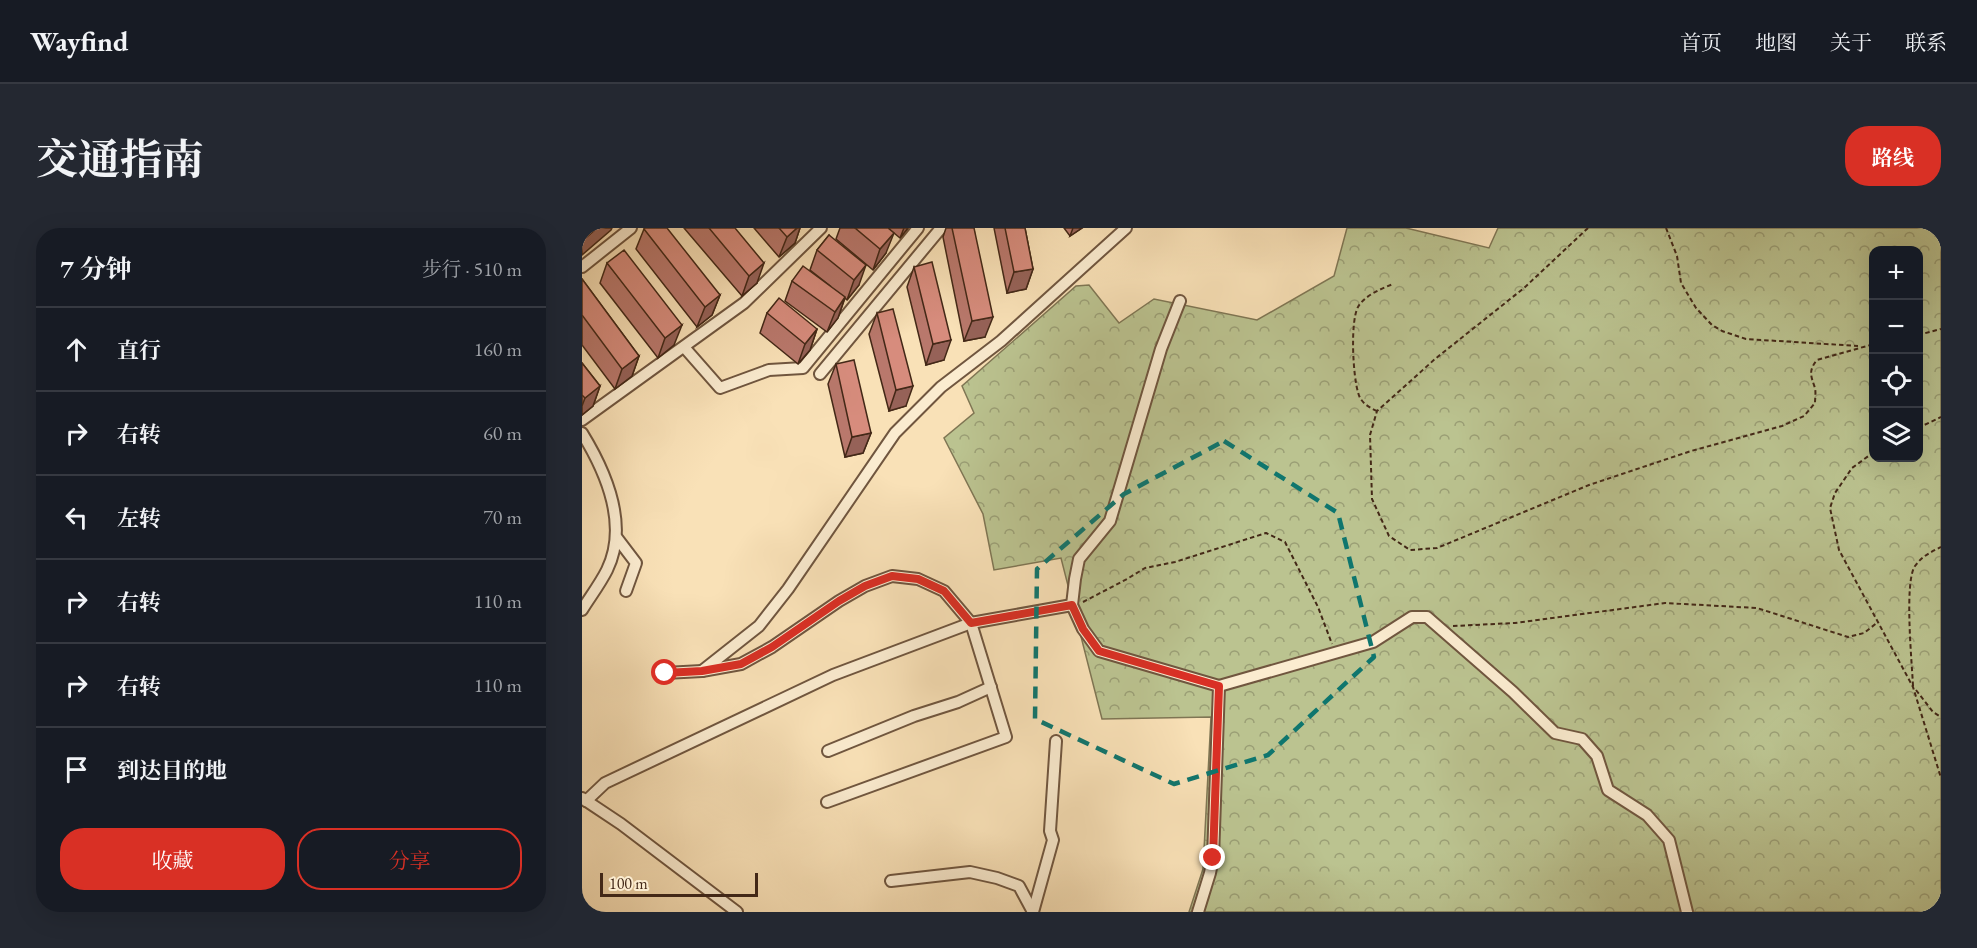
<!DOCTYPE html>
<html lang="zh">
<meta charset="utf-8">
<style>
:root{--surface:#171b24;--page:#242831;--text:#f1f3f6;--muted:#9ea1a6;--line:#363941;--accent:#d93025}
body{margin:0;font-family:"EB Garamond","Noto Serif SC",serif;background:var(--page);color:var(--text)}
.controls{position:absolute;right:18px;top:18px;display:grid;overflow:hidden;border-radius:12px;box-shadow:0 6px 24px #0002}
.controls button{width:54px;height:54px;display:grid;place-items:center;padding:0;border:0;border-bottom:2px solid var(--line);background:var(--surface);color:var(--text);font:30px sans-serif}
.scale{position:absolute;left:18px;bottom:15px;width:158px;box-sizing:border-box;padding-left:6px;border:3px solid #432817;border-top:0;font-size:16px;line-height:21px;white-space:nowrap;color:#432817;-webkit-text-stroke:4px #fbecd0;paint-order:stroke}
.stop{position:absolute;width:18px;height:18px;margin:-14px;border:4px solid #d93025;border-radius:50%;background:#fff}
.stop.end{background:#d93025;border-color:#fff;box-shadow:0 2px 6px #0008}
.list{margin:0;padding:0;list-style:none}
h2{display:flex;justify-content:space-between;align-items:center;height:78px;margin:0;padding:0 24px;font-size:26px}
h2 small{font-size:20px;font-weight:400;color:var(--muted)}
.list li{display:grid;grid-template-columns:39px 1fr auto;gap:18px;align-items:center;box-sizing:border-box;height:84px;padding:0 24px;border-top:2px solid var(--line)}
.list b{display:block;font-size:22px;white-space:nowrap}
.list em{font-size:20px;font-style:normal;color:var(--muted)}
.actions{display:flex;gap:12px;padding:18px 24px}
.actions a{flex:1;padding:14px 0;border:2px solid var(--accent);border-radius:24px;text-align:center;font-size:21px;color:var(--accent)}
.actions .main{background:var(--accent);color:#fff}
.icon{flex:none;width:33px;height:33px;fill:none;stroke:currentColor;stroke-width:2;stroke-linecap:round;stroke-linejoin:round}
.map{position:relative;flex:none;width:1359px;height:684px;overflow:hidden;border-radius:24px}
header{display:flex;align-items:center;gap:36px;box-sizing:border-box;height:84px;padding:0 30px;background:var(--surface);border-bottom:2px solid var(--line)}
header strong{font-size:28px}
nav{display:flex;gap:33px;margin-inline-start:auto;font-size:21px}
.intro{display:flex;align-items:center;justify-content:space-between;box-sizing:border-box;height:144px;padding:0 36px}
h1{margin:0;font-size:42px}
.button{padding:15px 27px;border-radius:24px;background:var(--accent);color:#fff;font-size:21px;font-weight:700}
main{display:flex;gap:36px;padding:0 36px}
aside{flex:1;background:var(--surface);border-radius:24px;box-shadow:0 6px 24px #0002}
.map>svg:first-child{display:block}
.forest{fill:url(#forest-crowns);stroke:#7f7654;stroke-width:1.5;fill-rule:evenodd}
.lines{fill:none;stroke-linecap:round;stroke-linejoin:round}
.minor-casing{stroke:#70563f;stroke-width:14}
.path{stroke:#432817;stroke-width:2;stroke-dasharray:4.5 3;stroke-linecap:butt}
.minor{stroke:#fbecd0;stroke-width:10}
.wall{fill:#b9786c;stroke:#432817;stroke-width:1.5}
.shaded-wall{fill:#966258;stroke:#432817;stroke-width:1.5}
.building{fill:#d78c7d;stroke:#432817;stroke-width:1.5}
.route{stroke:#d93025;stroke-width:8}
.marked{fill:none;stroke:#0f766e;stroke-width:4.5;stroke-dasharray:12 8;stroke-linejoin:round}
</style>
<header>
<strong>Wayfind</strong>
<nav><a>首页</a><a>地图</a><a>关于</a><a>联系</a></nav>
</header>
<div class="intro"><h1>交通指南</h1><a class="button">路线</a></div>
<main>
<aside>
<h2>7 分钟<small>步行 · 510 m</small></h2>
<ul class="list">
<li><svg class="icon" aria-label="ahead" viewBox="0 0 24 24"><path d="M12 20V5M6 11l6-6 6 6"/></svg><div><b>直行</b></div><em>160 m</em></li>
<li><svg class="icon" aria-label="right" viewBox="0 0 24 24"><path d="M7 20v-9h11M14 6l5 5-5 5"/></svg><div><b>右转</b></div><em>60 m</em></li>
<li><svg class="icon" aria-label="left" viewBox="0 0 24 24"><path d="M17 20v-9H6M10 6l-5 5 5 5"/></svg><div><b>左转</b></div><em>70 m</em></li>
<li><svg class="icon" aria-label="right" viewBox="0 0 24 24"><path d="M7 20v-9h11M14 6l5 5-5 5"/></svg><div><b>右转</b></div><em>110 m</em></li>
<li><svg class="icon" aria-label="right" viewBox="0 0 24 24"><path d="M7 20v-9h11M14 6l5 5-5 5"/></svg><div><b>右转</b></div><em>110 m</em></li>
<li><svg class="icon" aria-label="arrive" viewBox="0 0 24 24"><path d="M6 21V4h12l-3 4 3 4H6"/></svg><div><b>到达目的地</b></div></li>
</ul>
<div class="actions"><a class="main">收藏</a><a>分享</a></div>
</aside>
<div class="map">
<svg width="1359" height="684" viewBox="0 0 1359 684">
<defs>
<pattern id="forest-crowns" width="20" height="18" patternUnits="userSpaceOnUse" patternTransform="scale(1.5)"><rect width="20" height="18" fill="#bbc390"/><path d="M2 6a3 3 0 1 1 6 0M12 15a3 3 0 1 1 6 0" fill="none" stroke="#9a9e75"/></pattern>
</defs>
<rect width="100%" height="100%" fill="#f9e1b7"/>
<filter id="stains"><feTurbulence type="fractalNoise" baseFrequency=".00333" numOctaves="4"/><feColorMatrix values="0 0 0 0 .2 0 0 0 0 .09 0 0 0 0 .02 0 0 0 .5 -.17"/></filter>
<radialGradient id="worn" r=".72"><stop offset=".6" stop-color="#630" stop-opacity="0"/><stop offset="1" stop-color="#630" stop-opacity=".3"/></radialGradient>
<!-- forest -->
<path class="forest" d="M765,0H824L907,20L916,0H1359V684H607L621,641L629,489L520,491L479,330L412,342L401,286L362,210L392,185L380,158L494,58L507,57L537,95L572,71L675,92L752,48ZM1292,22H1336V230H1292Z"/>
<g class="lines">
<defs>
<g id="minor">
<polyline points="0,39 49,0"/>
<polyline points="598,73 579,121 528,293 497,331 493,351 490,377 501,401 517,423 637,458 631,630 628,645 616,684"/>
<polyline points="102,119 138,160 187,142 221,140 336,0"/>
<polyline points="238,146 359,0"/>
<polyline points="0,192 162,75 239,0"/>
<path d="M0,205C24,244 47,297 25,342C18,356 8,369 0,382"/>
<polyline points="35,310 54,335 44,363"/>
<polyline points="83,445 120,443"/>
<polyline points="637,458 791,414 830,389 845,389 931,464 973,505 1000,511 1015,528 1026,562 1065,587 1087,612 1105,684"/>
<polyline points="246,523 332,488 376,474 409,459"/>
<polyline points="0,570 39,596 155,684"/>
<polyline points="4,573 23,555 251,447 389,395 490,377"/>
<polyline points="245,574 424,509 389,395 362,363 336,351 310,348 283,358 257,373 190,419 159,436 120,443 177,398 206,361 313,205 359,159 419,113 544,0"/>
<polyline points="309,653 388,644 415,650 437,658 451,684"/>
<polyline points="451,684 471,612 468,603 474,513"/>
</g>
</defs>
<!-- minor casing -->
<use href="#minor" class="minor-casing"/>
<!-- path -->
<g class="path">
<path d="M1006,0L942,60L853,131L795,183L788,207L790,271L807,308L828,322L855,320L1007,257L1109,223L1200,198L1222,188L1233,175C1233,171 1234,165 1233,160C1229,148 1226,143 1235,132L1292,116"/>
<polyline points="1084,0 1095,28 1099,55 1114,80 1130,97 1140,103 1164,111 1276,118"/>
<polyline points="1336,107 1359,101"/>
<path d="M795,183C786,179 778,174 776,164C771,148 768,94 776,79C783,67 799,61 811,56"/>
<polyline points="1336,200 1359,189"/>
<polyline points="1292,224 1270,240 1253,265 1248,280 1257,322 1331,459 1359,550"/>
<polyline points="501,374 545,351 563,340 593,334 684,305 703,314 736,379 750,416"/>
<polyline points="871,398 933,395 1083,375 1175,380 1266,409 1282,405 1296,394"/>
<path d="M1331,458C1330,435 1322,354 1333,338C1340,328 1349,324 1359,319"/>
<polyline points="1334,462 1351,484 1359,489"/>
</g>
<!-- minor -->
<use href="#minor" class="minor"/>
</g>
<!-- wall -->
<g class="wall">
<polygon points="102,0 153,0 175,55 160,68"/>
<polygon points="172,0 218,0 213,15 197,29"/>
<polygon points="258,0 306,0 304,25 291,42 254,11"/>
<polygon points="306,0 326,0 318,10"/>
<polygon points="364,0 392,0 403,109 382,113 361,9"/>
<polygon points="412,0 443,0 451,41 444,61 425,65"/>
<polygon points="482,0 500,0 488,8"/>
<polygon points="62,1 138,67 130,87 115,99 54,21"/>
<polygon points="247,7 277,57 265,72 263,70 256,90 245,104 203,73 210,53 247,57 228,42 235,22"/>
<polygon points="25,35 92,117 76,130 18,55"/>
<polygon points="332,39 362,132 344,137 325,59"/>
<polygon points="0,51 57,128 50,148 33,161 0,117"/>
<polygon points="185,85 235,101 228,122 216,136 178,105"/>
<polygon points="295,85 324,178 307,183 287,106"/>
<polygon points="0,135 18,158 11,178 0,187"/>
<polygon points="254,136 289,205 281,225 263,229 246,156"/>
</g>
<!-- shaded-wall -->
<g class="shaded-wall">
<polygon points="15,0 30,0 29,2 0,27 0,13"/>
<polygon points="215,0 218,0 213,15 197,29 205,9"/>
<polygon points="322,0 326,0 318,10"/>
<polygon points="491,0 500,0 488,8"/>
<polygon points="312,5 304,25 291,42 298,21"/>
<polygon points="182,35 175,55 160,68 167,48"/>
<polygon points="284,37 277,57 265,72 272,52"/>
<polygon points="451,41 444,61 425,65 432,44"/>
<polygon points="138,67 130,87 115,99 123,79"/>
<polygon points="263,69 256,90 245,104 253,84"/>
<polygon points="411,89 403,109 382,113 390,93"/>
<polygon points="100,97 92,117 76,130 83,110"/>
<polygon points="235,101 228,122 216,136 223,116"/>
<polygon points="369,112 362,132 344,137 351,116"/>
<polygon points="57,128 50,148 33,161 40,141"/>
<polygon points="18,158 11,178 0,187 0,178 3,170"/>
<polygon points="331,158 324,178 307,183 314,162"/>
<polygon points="289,205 281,225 263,229 270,209"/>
</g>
<!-- building -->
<g class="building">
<polygon points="0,0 15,0 0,13"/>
<polygon points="63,0 85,0 138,67 123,79 62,1"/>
<polygon points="127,0 153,0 182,35 167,48"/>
<polygon points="197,0 215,0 205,9"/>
<polygon points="273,0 306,0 312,5 298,21"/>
<polygon points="370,0 392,0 411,89 390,93"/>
<polygon points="423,0 443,0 451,41 432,44"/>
<polygon points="247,7 284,37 272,52 235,22"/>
<polygon points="42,22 100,97 83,110 25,35"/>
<polygon points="350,34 369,112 351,116 332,39"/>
<polygon points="221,38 263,69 253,84 210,53"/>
<polygon points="0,51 57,128 40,141 0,87"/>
<polygon points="197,70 235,101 223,116 185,85"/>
<polygon points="311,81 331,158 314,162 295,85"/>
<polygon points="272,132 289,205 270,209 254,136"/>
<polygon points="0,135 18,158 3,170 0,167"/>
</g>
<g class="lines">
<!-- route -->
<polyline class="route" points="83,445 120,443 159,436 190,419 257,373 283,358 310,348 336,351 362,363 389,395 490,377 501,401 517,423 637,458 631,630"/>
</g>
<!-- marked area -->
<path class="marked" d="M642,213L756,285L792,429L686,527L592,556L453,491L455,341L542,266Z"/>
<rect width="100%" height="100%" filter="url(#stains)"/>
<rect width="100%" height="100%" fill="url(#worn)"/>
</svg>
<div class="controls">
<button>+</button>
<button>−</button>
<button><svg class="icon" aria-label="locate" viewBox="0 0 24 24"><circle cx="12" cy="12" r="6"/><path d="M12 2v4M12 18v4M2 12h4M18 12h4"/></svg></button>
<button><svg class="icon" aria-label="layers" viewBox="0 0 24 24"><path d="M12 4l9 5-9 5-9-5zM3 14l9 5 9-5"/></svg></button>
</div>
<div class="scale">100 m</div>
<div class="stop" style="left:83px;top:445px"></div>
<div class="stop end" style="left:631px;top:630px"></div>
</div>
</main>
